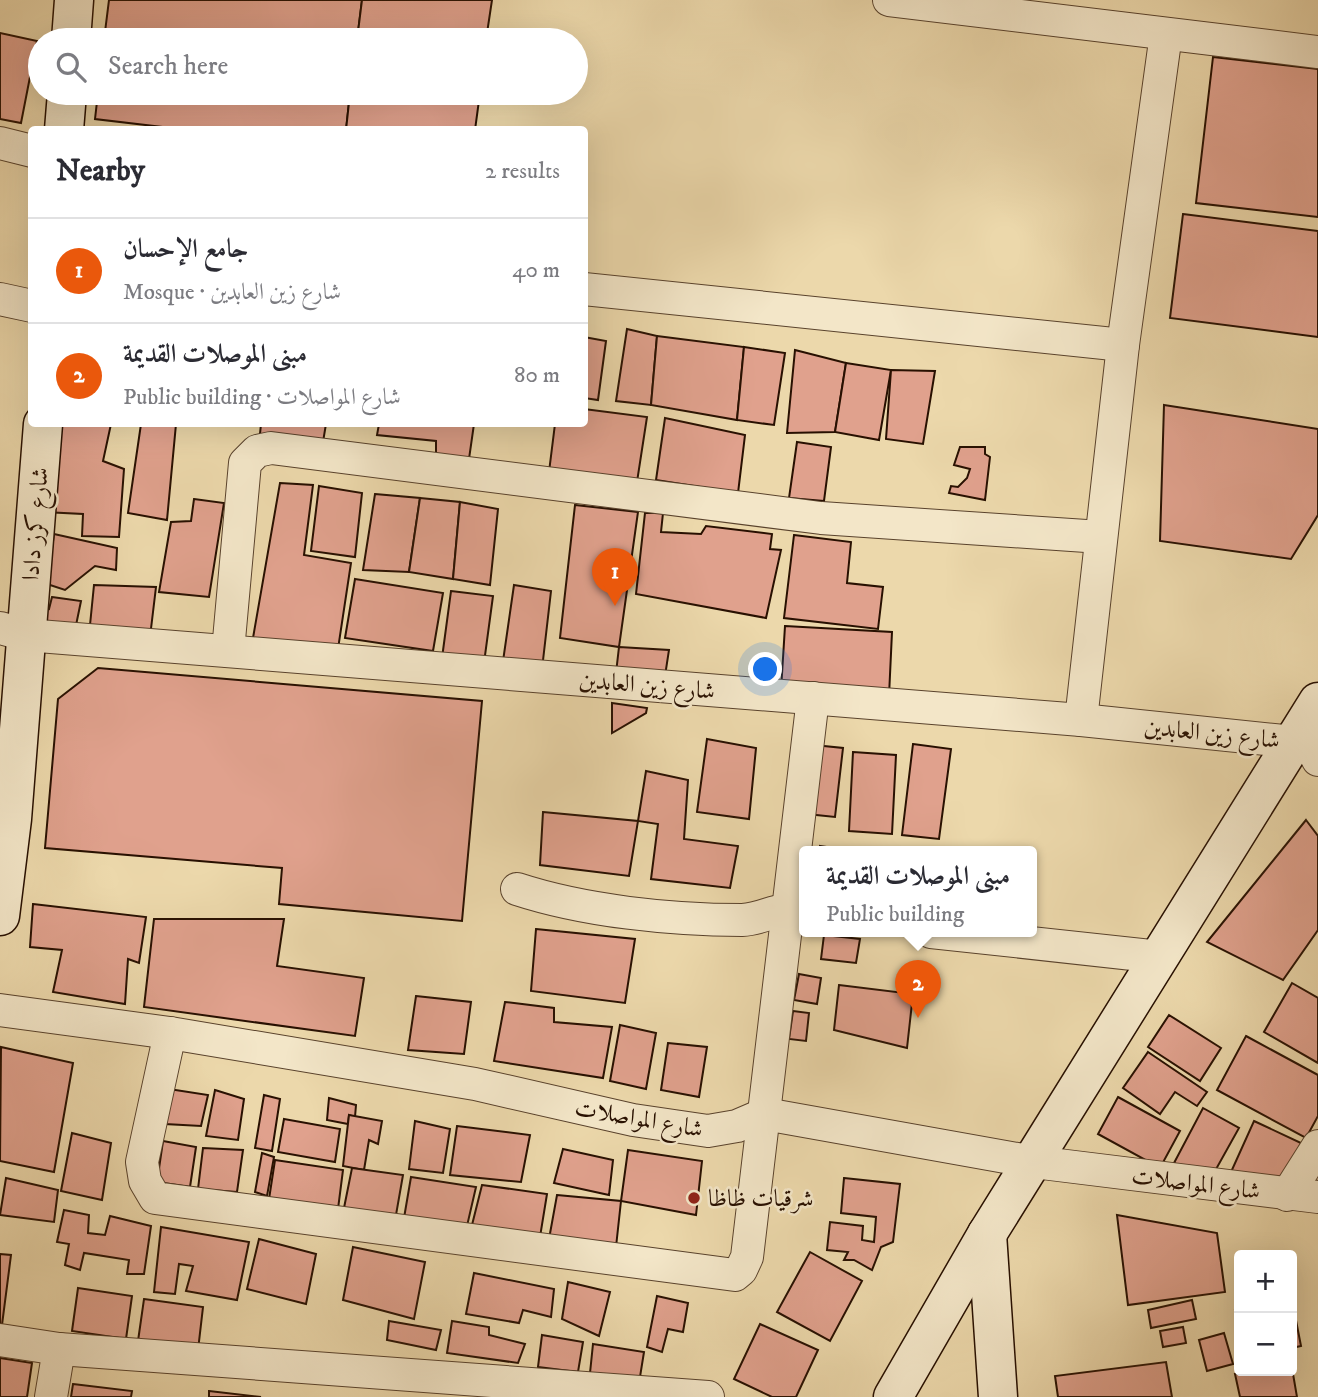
<!DOCTYPE html>
<meta charset="utf-8">
<style>
:root{--surface:#fff;--page:#f2f2f3;--text:#2b2b33;--muted:#7c7c81;--line:#e1e1e2;--accent:#ea580c}
body{margin:0;font-family:"IM FELL DW Pica",Amiri,serif;background:var(--page);color:var(--text)}
.controls{position:absolute;right:21px;bottom:21px;display:grid;overflow:hidden;border-radius:7px;box-shadow:0 7px 28px #0002}
.controls button{width:63px;height:63px;display:grid;place-items:center;padding:0;border:0;border-bottom:2px solid var(--line);background:var(--surface);color:var(--text);font:35px sans-serif}
.you{position:absolute;left:766px;top:670px;width:24px;height:24px;margin:-18px;border:5px solid #fff;border-radius:50%;background:#1a73e8;box-shadow:0 0 0 10px #1a73e833}
.badge{display:grid;place-items:center;width:46px;height:46px;border-radius:50%;background:var(--accent);color:#fff;font-size:23px;font-weight:700}
.pin{position:absolute;translate:-50% -58px;filter:drop-shadow(0 2px 4px #0008)}
.pin::after{content:'';position:absolute;top:37px;width:24px;height:21px;background:inherit;clip-path:polygon(0 0,100% 0,50% 100%)}
.popup{position:absolute;left:799px;top:846px;width:238px;height:91px;box-sizing:border-box;display:grid;place-content:center;border-radius:7px;background:var(--surface);filter:drop-shadow(0 2px 5px #0005);font-size:23px;white-space:nowrap;color:var(--muted)}
.popup b{font-size:26px;color:var(--text)}
.popup::after{content:'';position:absolute;left:50%;top:100%;margin-left:-14px;border:14px solid transparent;border-top-color:var(--surface)}
.list{margin:0;padding:0;list-style:none}
h2{display:flex;justify-content:space-between;align-items:center;height:91px;margin:0;padding:0 28px;font-size:30px}
h2 small{font-size:23px;font-weight:400;color:var(--muted)}
.list li{display:grid;grid-template-columns:46px 1fr auto;gap:21px;align-items:center;box-sizing:border-box;height:105px;padding:0 28px;border-top:2px solid var(--line)}
.list b{display:block;font-size:26px;white-space:nowrap}
.list p{margin:0;font-size:23px;white-space:nowrap;color:var(--muted)}
.list em{font-size:23px;font-style:normal;color:var(--muted)}
.icon{flex:none;width:38px;height:38px;fill:none;stroke:currentColor;stroke-width:2;stroke-linecap:round;stroke-linejoin:round}
.map{position:relative;flex:none;width:1318px;height:1397px;overflow:hidden}
.search{position:absolute;background:var(--surface);box-shadow:0 7px 28px #0002;left:28px;top:28px;width:560px;height:77px;display:flex;align-items:center;gap:18px;box-sizing:border-box;padding:0 24px;border-radius:38px;color:var(--muted);font-size:26px}
.panel{position:absolute;background:var(--surface);box-shadow:0 7px 28px #0002;left:28px;top:126px;width:560px;height:301px;border-radius:7px}
.map>svg:first-child{display:block}
.building{fill:#e0a18d;stroke:#281001;stroke-width:2}
.lines{fill:none;stroke-linecap:round;stroke-linejoin:round}
.minor-casing{stroke:#59422c;stroke-width:34}
.secondary-casing{stroke:#281001;stroke-width:41}
.minor{stroke:#f3e6c8;stroke-width:32}
.secondary{stroke:#f3e6c8;stroke-width:38}
.poi-dot{fill:#8f2418;stroke:#f3e6c8;stroke-width:2.5}
.labels{text-anchor:middle;stroke-width:5;stroke-linejoin:round;paint-order:stroke}
.street-label{font-size:24px;fill:#281001;stroke:#f3e6c8}
.poi-label{font-size:24px;fill:#281001;stroke:#f3e6c8;text-anchor:start}
</style>
<div class="map">
<svg width="1318" height="1397" viewBox="0 0 1318 1397">
<rect width="100%" height="100%" fill="#ecd8ab"/>
<filter id="stains"><feTurbulence type="fractalNoise" baseFrequency=".00286" numOctaves="4"/><feColorMatrix values="0 0 0 0 .2 0 0 0 0 .09 0 0 0 0 .02 0 0 0 .5 -.17"/></filter>
<radialGradient id="worn" r=".72"><stop offset=".6" stop-color="#630" stop-opacity="0"/><stop offset="1" stop-color="#630" stop-opacity=".3"/></radialGradient>
<!-- building -->
<g class="building">
<polygon points="109,0 362,0 357,40 104,40"/>
<polygon points="362,0 492,0 486,40 357,40"/>
<polygon points="0,33 37,41 21,123 0,119"/>
<polygon points="1213,57 1318,69 1318,217 1196,203"/>
<polygon points="98,93 350,93 346,130 188,130 95,119"/>
<polygon points="350,93 480,93 475,130 346,130"/>
<polygon points="1183,214 1318,231 1318,337 1170,318"/>
<polygon points="627,329 657,336 651,405 616,401"/>
<polygon points="657,336 744,347 737,420 651,405"/>
<polygon points="584,337 606,341 598,400 584,398"/>
<polygon points="744,347 785,353 774,425 737,420"/>
<polygon points="795,350 846,363 835,432 787,433"/>
<polygon points="846,363 891,370 879,440 835,432"/>
<polygon points="891,370 935,371 923,444 886,439"/>
<polygon points="1164,405 1318,429 1318,515 1291,559 1160,541"/>
<polygon points="584,409 647,417 637,482 549,472 555,424 584,424"/>
<polygon points="665,418 745,435 738,493 656,480"/>
<polygon points="52,424 111,424 103,461 124,469 119,537 82,536 83,514 44,512"/>
<polygon points="141,424 176,424 167,520 128,513"/>
<polygon points="261,424 326,424 323,442 260,434"/>
<polygon points="379,424 474,424 469,459 436,456 436,441 377,435"/>
<polygon points="797,442 831,447 824,501 789,498"/>
<polygon points="960,447 985,447 985,454 990,457 985,500 949,493 951,486 958,487 967,478 970,469 954,465"/>
<polygon points="280,483 313,485 304,555 351,563 338,649 253,638"/>
<polygon points="319,486 362,493 355,557 311,551"/>
<polygon points="375,494 420,498 409,572 363,570"/>
<polygon points="420,498 460,502 453,579 409,572"/>
<polygon points="194,499 224,503 209,597 159,592 171,522 191,521"/>
<polygon points="460,502 498,509 490,585 453,579"/>
<polygon points="575,505 638,512 619,647 560,638"/>
<polygon points="645,513 663,513 661,532 701,534 706,526 772,534 770,549 781,550 766,618 636,594"/>
<polygon points="54,534 117,548 116,570 95,566 65,590 47,584"/>
<polygon points="794,535 851,542 847,583 883,587 878,629 784,618"/>
<polygon points="355,579 443,593 433,651 345,638"/>
<polygon points="94,585 156,587 150,637 89,635"/>
<polygon points="514,585 551,591 542,669 502,668"/>
<polygon points="451,591 493,596 484,663 442,658"/>
<polygon points="52,597 81,601 74,635 31,632 33,606 49,609"/>
<polygon points="785,626 892,632 889,696 781,690"/>
<polygon points="619,647 669,650 665,676 616,673"/>
<polygon points="98,668 482,701 462,921 279,904 282,868 45,848 58,699"/>
<polygon points="612,703 647,708 646,713 612,733"/>
<polygon points="707,739 756,748 749,819 697,812"/>
<polygon points="913,744 951,749 939,839 902,835"/>
<polygon points="814,745 843,748 835,817 807,814"/>
<polygon points="853,752 896,755 892,834 849,831"/>
<polygon points="646,771 688,780 684,839 738,846 730,888 651,879 658,824 638,821"/>
<polygon points="543,812 638,821 629,876 540,865"/>
<polygon points="1306,820 1318,836 1318,930 1283,980 1207,942"/>
<polygon points="820,846 860,852 819,852"/>
<polygon points="33,904 146,917 139,963 128,959 125,1004 53,992 62,950 30,947"/>
<polygon points="154,919 284,919 277,966 364,978 355,1036 144,1007"/>
<polygon points="536,929 635,939 625,1003 531,991"/>
<polygon points="824,935 860,939 856,963 821,959"/>
<polygon points="799,974 821,978 817,1004 794,1000"/>
<polygon points="1292,983 1318,998 1318,1063 1264,1032"/>
<polygon points="839,985 913,994 907,1048 834,1030"/>
<polygon points="416,996 471,1002 464,1054 408,1050"/>
<polygon points="505,1002 554,1008 554,1022 612,1027 603,1078 494,1061"/>
<polygon points="793,1011 809,1013 806,1041 789,1039"/>
<polygon points="1169,1015 1221,1048 1200,1081 1148,1047"/>
<polygon points="620,1025 656,1033 646,1089 610,1081"/>
<polygon points="1246,1036 1318,1075 1318,1116 1306,1138 1217,1090"/>
<polygon points="668,1043 707,1047 699,1097 661,1090"/>
<polygon points="1,1047 73,1063 54,1172 0,1161"/>
<polygon points="1148,1052 1207,1092 1197,1106 1175,1092 1160,1114 1123,1088"/>
<polygon points="169,1089 208,1095 201,1126 165,1124"/>
<polygon points="215,1090 244,1099 238,1140 206,1136"/>
<polygon points="264,1095 280,1099 272,1151 255,1148"/>
<polygon points="1118,1097 1180,1131 1160,1168 1098,1134"/>
<polygon points="329,1098 356,1105 355,1117 349,1115 348,1124 327,1120"/>
<polygon points="1203,1108 1239,1128 1210,1180 1174,1163"/>
<polygon points="349,1115 382,1121 378,1144 369,1140 364,1170 343,1166"/>
<polygon points="284,1119 340,1129 335,1162 278,1152"/>
<polygon points="415,1121 450,1129 443,1173 409,1169"/>
<polygon points="1254,1121 1301,1143 1278,1193 1231,1172"/>
<polygon points="457,1126 530,1135 521,1182 450,1175"/>
<polygon points="72,1133 111,1143 102,1200 61,1191"/>
<polygon points="163,1141 196,1147 190,1187 157,1182"/>
<polygon points="203,1148 243,1150 237,1192 198,1189"/>
<polygon points="563,1149 613,1160 609,1195 554,1183"/>
<polygon points="628,1150 702,1161 696,1215 621,1201"/>
<polygon points="262,1153 274,1157 267,1196 255,1192"/>
<polygon points="275,1160 343,1170 338,1209 269,1199"/>
<polygon points="352,1168 403,1175 396,1215 344,1208"/>
<polygon points="411,1177 476,1187 467,1226 404,1218"/>
<polygon points="6,1178 58,1190 54,1222 0,1215"/>
<polygon points="844,1178 900,1184 893,1242 881,1247 872,1270 854,1260 844,1260 848,1252 827,1250 830,1222 863,1226 862,1240 874,1242 876,1217 841,1213"/>
<polygon points="482,1185 547,1194 540,1237 471,1229"/>
<polygon points="557,1195 621,1201 616,1247 549,1239"/>
<polygon points="64,1210 89,1215 88,1233 105,1235 110,1216 151,1226 144,1274 127,1274 129,1260 84,1253 80,1270 65,1265 69,1244 57,1242"/>
<polygon points="1117,1215 1217,1233 1225,1292 1128,1305"/>
<polygon points="161,1227 249,1242 237,1300 186,1291 193,1266 179,1264 175,1294 154,1292"/>
<polygon points="259,1239 316,1254 306,1304 247,1289"/>
<polygon points="353,1247 425,1262 414,1319 343,1300"/>
<polygon points="810,1252 862,1281 830,1341 777,1312"/>
<polygon points="0,1254 11,1255 2,1325 0,1324"/>
<polygon points="474,1273 554,1289 551,1317 523,1310 519,1323 466,1314"/>
<polygon points="568,1282 610,1292 599,1336 562,1319"/>
<polygon points="78,1288 132,1296 126,1339 72,1331"/>
<polygon points="657,1296 688,1303 683,1332 668,1329 662,1352 647,1347"/>
<polygon points="144,1299 203,1307 198,1350 138,1341"/>
<polygon points="1192,1300 1196,1319 1151,1328 1148,1310"/>
<polygon points="1292,1300 1301,1346 1292,1348"/>
<polygon points="1239,1309 1239,1334 1235,1310"/>
<polygon points="389,1321 441,1330 436,1350 387,1340"/>
<polygon points="452,1321 489,1327 489,1335 525,1344 518,1363 447,1353"/>
<polygon points="760,1324 818,1350 796,1397 772,1397 734,1379"/>
<polygon points="1183,1327 1186,1343 1163,1347 1160,1331"/>
<polygon points="1224,1333 1233,1364 1207,1371 1199,1340"/>
<polygon points="542,1335 583,1342 578,1372 538,1367"/>
<polygon points="593,1344 644,1352 640,1377 590,1373"/>
<polygon points="0,1358 32,1363 27,1397 0,1397"/>
<polygon points="1166,1362 1172,1397 1058,1397 1055,1376"/>
<polygon points="1292,1368 1297,1397 1240,1397 1235,1374 1292,1371"/>
<polygon points="73,1384 132,1391 131,1397 71,1397"/>
<polygon points="209,1391 261,1397 209,1397"/>
</g>
<g class="lines">
<defs>
<g id="minor">
<polyline points="889,0 1318,52"/>
<polyline points="0,143 32,151"/>
<polyline points="584,289 1123,345"/>
<polyline points="0,299 32,306"/>
<polyline points="0,628 26,635 1081,720 1294,742"/>
<polyline points="228,651 245,463 257,451 271,448 821,518 1101,537"/>
<polyline points="1081,720 1123,345 1166,34"/>
<polyline points="1318,730 1302,730 1318,760"/>
<path d="M517,889C584,911 671,920 742,920C766,919 779,905 804,910"/>
<polyline points="931,932 1160,957"/>
<polyline points="0,1010 170,1033 475,1084 633,1120 708,1131 737,1126 765,1114 1034,1162 1318,1197"/>
<polyline points="170,1033 142,1162 145,1181 155,1198 735,1275 741,1270 747,1257 813,698"/>
<polyline points="1287,1195 1318,1146"/>
<polyline points="0,1340 59,1349 708,1397"/>
<polyline points="51,1397 59,1349"/>
</g>
<g id="secondary">
<polyline points="71,40 74,0"/>
<polyline points="64,130 67,93"/>
<polyline points="0,916 12,819 43,424"/>
<polyline points="987,1234 998,1397"/>
<polyline points="893,1397 987,1234 1318,702"/>
</g>
</defs>
<!-- minor casing -->
<use href="#minor" class="minor-casing"/>
<!-- secondary casing -->
<use href="#secondary" class="secondary-casing"/>
<!-- minor -->
<use href="#minor" class="minor"/>
<!-- secondary -->
<use href="#secondary" class="secondary"/>
</g>
<!-- markers -->
<circle class="poi-dot" cx="694" cy="1198" r="7"/>
<g class="labels">
<!-- street labels -->
<g class="street-label">
<text transform="translate(35 524) rotate(-85)" y="8">شارع كرز دادا</text>
<text transform="translate(647 685) rotate(5)" y="8">شارع زين العابدين</text>
<text transform="translate(1212 733) rotate(6)" y="8">شارع زين العابدين</text>
<text transform="translate(639 1118) rotate(10)" y="8">شارع المواصلات</text>
<text transform="translate(1196 1183) rotate(7)" y="8">شارع المواصلات</text>
</g>
<!-- poi labels -->
<g class="poi-label">
<text x="708" y="1206">شرقيات ظاظا</text>
</g>
</g>
<rect width="100%" height="100%" filter="url(#stains)"/>
<rect width="100%" height="100%" fill="url(#worn)"/>
</svg>
<div class="controls">
<button>+</button>
<button>−</button>
</div>
<div class="you"></div>
<div class="pin badge" style="left:615px;top:606px">1</div>
<div class="pin badge" style="left:918px;top:1018px">2</div>
<div class="popup"><b>مبنى الموصلات القديمة</b>Public building</div>
<div class="search"><svg class="icon" aria-label="search" viewBox="0 0 24 24"><circle cx="10" cy="10" r="6"/><path d="M15 15l6 6"/></svg>Search here</div>
<section class="panel">
<h2>Nearby<small>2 results</small></h2>
<ul class="list">
<li><span class="badge">1</span><div><b>جامع الإحسان</b><p>Mosque · شارع زين العابدين</p></div><em>40 m</em></li>
<li><span class="badge">2</span><div><b>مبنى الموصلات القديمة</b><p>Public building · شارع المواصلات</p></div><em>80 m</em></li>
</ul>
</section>
</div>
